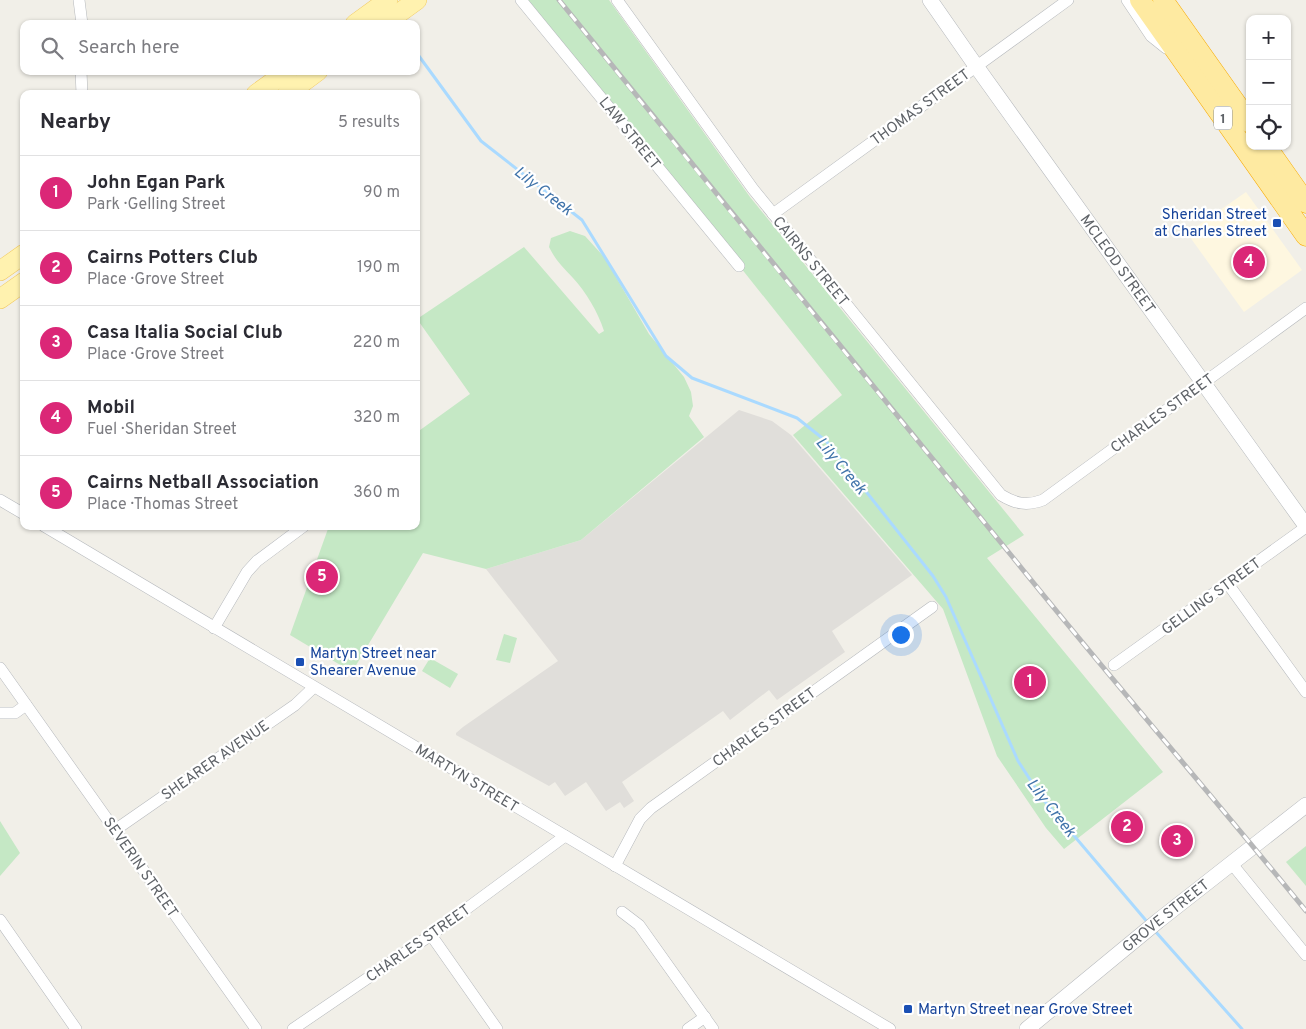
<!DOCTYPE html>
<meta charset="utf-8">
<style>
:root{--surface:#fff;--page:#f2f2f3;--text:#2b2b33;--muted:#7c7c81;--line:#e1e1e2;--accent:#db2777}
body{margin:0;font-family:Overpass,sans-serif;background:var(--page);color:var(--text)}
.controls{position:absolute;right:15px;top:15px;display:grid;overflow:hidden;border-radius:10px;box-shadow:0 1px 4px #0004}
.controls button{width:45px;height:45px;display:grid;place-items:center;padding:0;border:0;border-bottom:1px solid var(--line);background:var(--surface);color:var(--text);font:25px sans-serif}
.you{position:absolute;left:900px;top:634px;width:18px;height:18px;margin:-12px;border:4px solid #fff;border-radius:50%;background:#1a73e8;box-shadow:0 0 0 8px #1a73e833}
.badge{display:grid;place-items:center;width:32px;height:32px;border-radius:50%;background:var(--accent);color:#fff;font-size:16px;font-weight:700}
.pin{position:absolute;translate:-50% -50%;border:2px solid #fff;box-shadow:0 1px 5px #0006}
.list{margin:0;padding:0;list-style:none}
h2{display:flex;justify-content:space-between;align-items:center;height:65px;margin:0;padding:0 20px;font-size:21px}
h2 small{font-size:16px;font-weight:400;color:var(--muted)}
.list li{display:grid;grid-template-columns:32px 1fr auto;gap:15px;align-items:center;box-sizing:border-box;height:75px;padding:0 20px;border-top:1px solid var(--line)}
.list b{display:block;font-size:19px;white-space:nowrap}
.list p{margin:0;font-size:16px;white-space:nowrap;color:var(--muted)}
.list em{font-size:16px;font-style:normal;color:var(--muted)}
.icon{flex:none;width:28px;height:28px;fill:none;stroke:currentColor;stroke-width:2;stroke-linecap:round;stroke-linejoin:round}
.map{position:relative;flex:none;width:1306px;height:1029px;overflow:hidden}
.search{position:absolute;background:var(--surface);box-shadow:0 1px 4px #0004;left:20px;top:20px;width:400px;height:55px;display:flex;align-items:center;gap:12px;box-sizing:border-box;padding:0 18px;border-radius:10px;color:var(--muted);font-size:19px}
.panel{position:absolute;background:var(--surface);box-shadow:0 1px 4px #0004;left:20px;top:90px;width:400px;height:440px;border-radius:10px}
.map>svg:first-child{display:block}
.commercial{fill:#fef7e0}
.industrial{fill:#e0deda}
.green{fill:#c5e8c5}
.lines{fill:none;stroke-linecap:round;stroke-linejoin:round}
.stream{stroke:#aadaff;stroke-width:3}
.minor-casing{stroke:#b5b8bc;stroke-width:12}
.tertiary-casing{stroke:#b5b8bc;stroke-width:16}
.primary-casing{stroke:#f2c960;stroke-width:20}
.trunk-casing{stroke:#f9ab00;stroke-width:21}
.minor{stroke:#fff;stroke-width:11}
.tertiary{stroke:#fff;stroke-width:15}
.primary{stroke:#fff2af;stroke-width:19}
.trunk{stroke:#feeaa1;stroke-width:20}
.rail-casing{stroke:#b6b7b8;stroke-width:5}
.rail{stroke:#fff;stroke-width:3;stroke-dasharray:9;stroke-linecap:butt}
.transit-dot{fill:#1a4fb4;stroke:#fff;stroke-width:2}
.labels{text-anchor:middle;stroke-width:4.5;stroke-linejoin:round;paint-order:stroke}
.shield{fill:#fff;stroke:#8f9295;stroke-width:1}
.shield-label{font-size:14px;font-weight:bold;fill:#5f6368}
.street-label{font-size:15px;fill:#5f6368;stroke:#fff}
.transit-label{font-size:15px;fill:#164399;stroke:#fff;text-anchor:start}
.water-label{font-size:16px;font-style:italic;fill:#4174aa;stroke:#fff}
</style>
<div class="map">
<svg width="1306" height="1029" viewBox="0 0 1306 1029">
<rect width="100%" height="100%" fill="#f1efe8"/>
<!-- commercial -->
<polygon class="commercial" points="1246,192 1302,270 1244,312 1187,233"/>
<!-- industrial -->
<polygon class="industrial" points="739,410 772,421 791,435 912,575 832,631 845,652 777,700 769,690 730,720 723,711 622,782 634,801 624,808 620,802 606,811 586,782 565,796 555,782 549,786 456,735 456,733 463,727 558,661 486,569 581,540"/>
<!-- green -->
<g class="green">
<polygon points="528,0 609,0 750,197 1024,535 987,558 1163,772 1064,849 1046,828 997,756 943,609 793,435 842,395"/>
<path d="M570,231L585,236L605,258L649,334L684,377L691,392L693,406L689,416L704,437L581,540L486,569L423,553L352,672L290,635L329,526H416V433L470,394L417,319L524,247L599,334L604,331C598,312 586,292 573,278C562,266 556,261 549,247L551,238Z"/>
<polygon points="504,634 517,638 510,663 496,660"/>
<polygon points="430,658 458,674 450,688 422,671"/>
<polygon points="0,821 20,853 0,876"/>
<polygon points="1306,846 1306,886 1286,862"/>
</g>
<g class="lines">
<!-- stream -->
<g class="stream">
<polyline points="416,52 481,141 582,220 666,356 692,378 797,418 826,441 933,576 946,597 1018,761 1042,798 1149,924"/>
<polyline points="1155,931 1242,1029"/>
</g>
<defs>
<g id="minor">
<polyline points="79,0 82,24"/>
<polyline points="521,0 739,266"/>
<path d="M617,0L753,189L1001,495C1016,504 1027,506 1043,500L1306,308"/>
<polyline points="1127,0 1151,36 1166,48"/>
<polyline points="81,71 82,94"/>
<polyline points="773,214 1068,0"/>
<polyline points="0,500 24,514"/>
<polyline points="44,526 890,1029"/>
<polyline points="1228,584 1306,692"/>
<polyline points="214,628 247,572 257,561 304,526"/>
<polyline points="1114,665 1306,527"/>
<polyline points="0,668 256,1029"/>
<polyline points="0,713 15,713 26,705"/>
<polyline points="115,830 295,705 313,688"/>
<polyline points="1232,864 1306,955"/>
<polyline points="615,866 640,819 651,808 932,607"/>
<polyline points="622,912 639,925 713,1029"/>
<polyline points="0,920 76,1029"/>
<polyline points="431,935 497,1029"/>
<polyline points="293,1029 431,935 565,836"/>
<polyline points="688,1029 705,1017"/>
</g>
<g id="tertiary">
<path id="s1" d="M930,0L976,66L1306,526"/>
<path id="s2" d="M1027,1029L1158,921L1306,805"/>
</g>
<g id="primary">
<polyline points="355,24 388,0"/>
<polyline points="384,24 417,0"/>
<polyline points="256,94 288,71"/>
<polyline points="287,94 318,71"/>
<polyline points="0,271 24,254"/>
<polyline points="0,299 24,282"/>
</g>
<g id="trunk">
<polyline points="1140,0 1306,236"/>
<polyline points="1163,0 1250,123"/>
<polyline points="1266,146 1306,203"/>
</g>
</defs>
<!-- minor casing -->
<use href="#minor" class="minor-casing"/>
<!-- tertiary casing -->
<use href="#tertiary" class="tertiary-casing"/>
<!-- primary casing -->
<use href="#primary" class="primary-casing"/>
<!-- trunk casing -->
<use href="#trunk" class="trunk-casing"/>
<!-- minor -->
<use href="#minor" class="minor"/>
<!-- tertiary -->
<use href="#tertiary" class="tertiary"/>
<!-- primary -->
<use href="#primary" class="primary"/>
<!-- trunk -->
<use href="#trunk" class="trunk"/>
<defs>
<path id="rail" d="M559,0C710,188 863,374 1015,560C1110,678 1210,793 1306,911"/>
</defs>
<!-- rail casing -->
<use href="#rail" class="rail-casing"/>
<!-- rail -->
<use href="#rail" class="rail"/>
</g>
<!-- markers -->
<g class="transit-dot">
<rect x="1272" y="218" width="10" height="10" rx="2.5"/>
<rect x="295" y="657" width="10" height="10" rx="2.5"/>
<rect x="903" y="1004" width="10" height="10" rx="2.5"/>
</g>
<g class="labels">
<!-- shield labels -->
<rect class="shield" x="1214" y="106.5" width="18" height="23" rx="4"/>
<g class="shield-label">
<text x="1223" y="123">1</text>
</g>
<!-- street labels -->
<g class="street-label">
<text transform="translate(920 107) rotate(-36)" y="5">THOMAS STREET</text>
<text transform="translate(630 133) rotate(51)" y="5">LAW STREET</text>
<text transform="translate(811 261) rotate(51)" y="5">CAIRNS STREET</text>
<text dy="5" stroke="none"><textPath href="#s1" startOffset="324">MCLEOD STREET</textPath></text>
<text transform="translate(1162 413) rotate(-36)" y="5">CHARLES STREET</text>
<text transform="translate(1211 596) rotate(-36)" y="5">GELLING STREET</text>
<text transform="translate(764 727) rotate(-36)" y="5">CHARLES STREET</text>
<text transform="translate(215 760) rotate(-35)" y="5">SHEARER AVENUE</text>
<text transform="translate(467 778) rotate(31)" y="5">MARTYN STREET</text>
<text transform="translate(141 867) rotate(55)" y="5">SEVERIN STREET</text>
<text dy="5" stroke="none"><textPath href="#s2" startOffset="179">GROVE STREET</textPath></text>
<text transform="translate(418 943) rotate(-35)" y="5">CHARLES STREET</text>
</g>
<!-- transit labels -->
<g class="transit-label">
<text x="1267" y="219" text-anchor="end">Sheridan Street<tspan x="1267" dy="17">at Charles Street</tspan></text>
<text x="310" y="658">Martyn Street near<tspan x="310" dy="17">Shearer Avenue</tspan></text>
<text x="918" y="1014">Martyn Street near Grove Street</text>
</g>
<!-- water labels -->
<g class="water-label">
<text transform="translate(544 190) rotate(38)" y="6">Lily Creek</text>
<text transform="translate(842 465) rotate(50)" y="6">Lily Creek</text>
<text transform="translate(1052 807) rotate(52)" y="6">Lily Creek</text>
</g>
</g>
</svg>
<div class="controls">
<button>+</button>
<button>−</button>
<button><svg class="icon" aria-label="locate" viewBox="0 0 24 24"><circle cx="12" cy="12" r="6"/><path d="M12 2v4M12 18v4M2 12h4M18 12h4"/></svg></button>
</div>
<div class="you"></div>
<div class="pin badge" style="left:1030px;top:682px">1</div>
<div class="pin badge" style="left:1127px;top:827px">2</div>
<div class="pin badge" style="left:1177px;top:841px">3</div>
<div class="pin badge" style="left:1249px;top:262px">4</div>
<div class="pin badge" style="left:322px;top:577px">5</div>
<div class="search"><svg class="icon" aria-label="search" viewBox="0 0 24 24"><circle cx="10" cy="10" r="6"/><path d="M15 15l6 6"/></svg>Search here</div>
<section class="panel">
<h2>Nearby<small>5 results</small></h2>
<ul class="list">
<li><span class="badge">1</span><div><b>John Egan Park</b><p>Park · Gelling Street</p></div><em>90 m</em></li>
<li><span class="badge">2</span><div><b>Cairns Potters Club</b><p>Place · Grove Street</p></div><em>190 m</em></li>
<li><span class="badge">3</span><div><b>Casa Italia Social Club</b><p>Place · Grove Street</p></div><em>220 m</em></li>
<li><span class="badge">4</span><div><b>Mobil</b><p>Fuel · Sheridan Street</p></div><em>320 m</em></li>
<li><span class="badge">5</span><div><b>Cairns Netball Association</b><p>Place · Thomas Street</p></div><em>360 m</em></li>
</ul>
</section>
</div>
